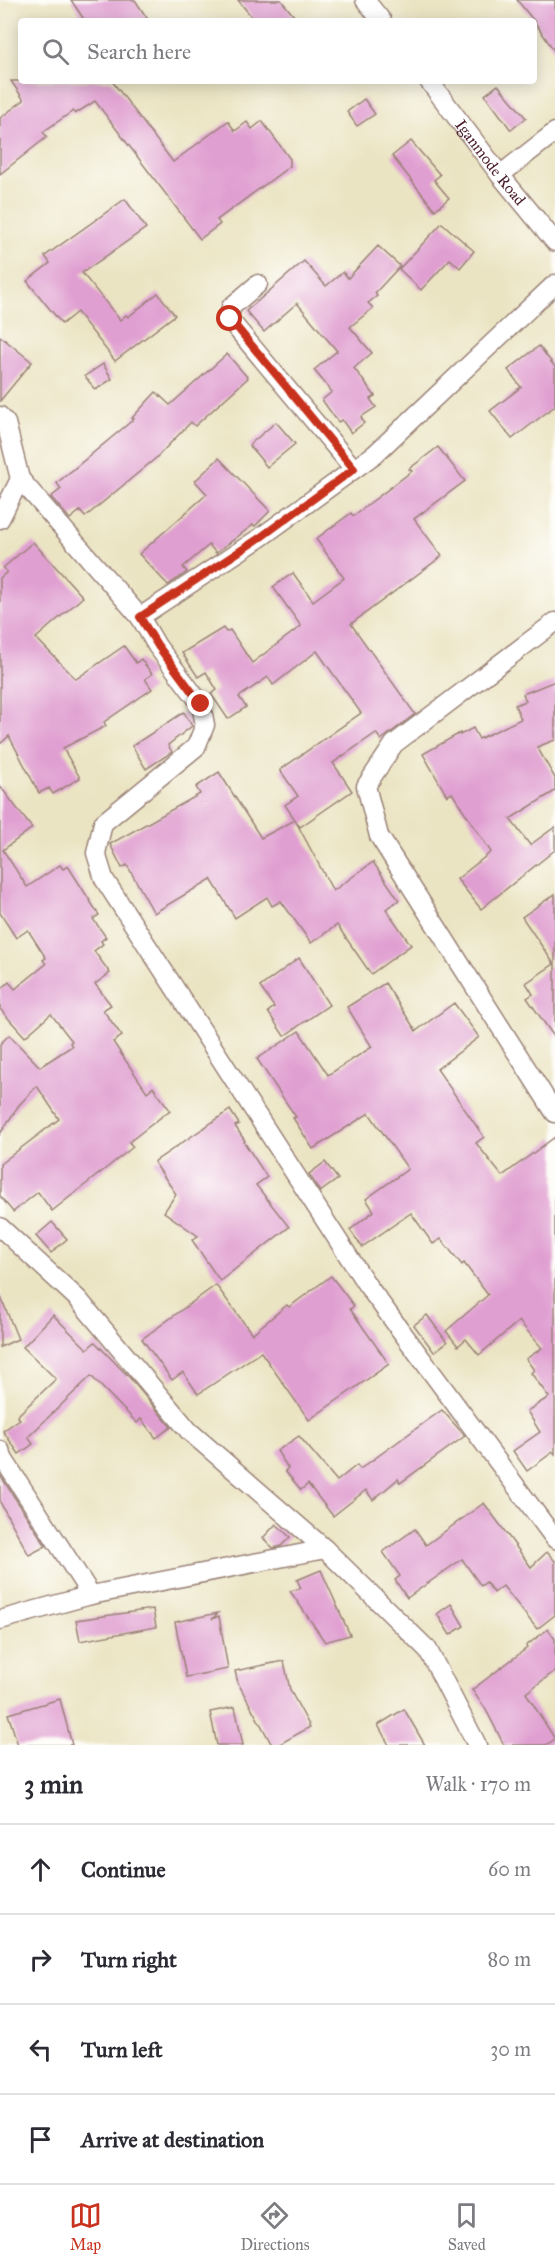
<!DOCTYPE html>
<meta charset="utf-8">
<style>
:root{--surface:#fff;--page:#f2f2f3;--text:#2b2b33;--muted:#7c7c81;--line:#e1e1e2;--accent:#c8321e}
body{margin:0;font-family:"IM FELL Great Primer",serif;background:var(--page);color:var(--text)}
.stop{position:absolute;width:18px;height:18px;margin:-14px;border:4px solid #c8321e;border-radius:50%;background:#fff}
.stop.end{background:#c8321e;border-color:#fff;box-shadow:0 2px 6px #0008}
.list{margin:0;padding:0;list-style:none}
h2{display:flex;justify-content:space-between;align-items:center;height:78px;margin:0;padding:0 24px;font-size:26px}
h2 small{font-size:20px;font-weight:400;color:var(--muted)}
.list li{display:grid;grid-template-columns:39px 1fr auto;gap:18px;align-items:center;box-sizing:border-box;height:90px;padding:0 24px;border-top:2px solid var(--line)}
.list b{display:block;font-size:22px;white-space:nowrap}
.list em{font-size:20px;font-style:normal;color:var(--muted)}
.icon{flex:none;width:33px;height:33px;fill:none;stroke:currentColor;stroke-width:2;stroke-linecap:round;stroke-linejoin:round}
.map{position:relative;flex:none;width:555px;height:1745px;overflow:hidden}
.search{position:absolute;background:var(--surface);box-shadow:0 3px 15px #0003;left:18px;right:18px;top:18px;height:66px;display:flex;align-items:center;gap:15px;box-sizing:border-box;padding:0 21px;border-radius:6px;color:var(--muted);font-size:22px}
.sheet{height:438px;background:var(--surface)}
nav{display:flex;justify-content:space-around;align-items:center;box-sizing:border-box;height:84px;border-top:2px solid var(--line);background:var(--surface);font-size:16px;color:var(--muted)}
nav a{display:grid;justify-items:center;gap:3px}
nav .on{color:var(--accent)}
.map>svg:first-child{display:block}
.building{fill:#e09fd1}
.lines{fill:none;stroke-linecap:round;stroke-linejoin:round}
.street-casing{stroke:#9a8277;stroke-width:21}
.street{stroke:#fff;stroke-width:18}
.route{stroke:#c8321e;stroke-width:8}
.labels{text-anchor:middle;stroke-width:4.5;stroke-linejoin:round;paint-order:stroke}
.street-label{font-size:16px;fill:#4a1f2b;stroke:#fdfcf7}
</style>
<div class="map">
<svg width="555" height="1745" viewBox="0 0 555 1745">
<rect width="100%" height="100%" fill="#fdfcf7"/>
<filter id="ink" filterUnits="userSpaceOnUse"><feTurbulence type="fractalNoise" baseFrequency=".0167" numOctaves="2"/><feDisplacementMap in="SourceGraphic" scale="12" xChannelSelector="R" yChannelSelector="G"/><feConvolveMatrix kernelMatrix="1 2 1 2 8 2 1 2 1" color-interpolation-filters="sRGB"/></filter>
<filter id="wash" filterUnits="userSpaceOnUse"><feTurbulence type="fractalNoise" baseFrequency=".008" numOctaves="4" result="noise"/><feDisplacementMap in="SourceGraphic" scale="24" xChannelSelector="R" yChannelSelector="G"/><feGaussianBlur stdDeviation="1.35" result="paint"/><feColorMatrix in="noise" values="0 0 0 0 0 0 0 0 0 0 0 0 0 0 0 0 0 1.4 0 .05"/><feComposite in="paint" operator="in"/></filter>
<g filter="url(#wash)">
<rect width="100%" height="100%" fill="#ebe4c3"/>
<g id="blocks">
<!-- building -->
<g class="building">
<polygon points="71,0 135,0 149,21 85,21"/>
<polygon points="238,0 281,0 298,21 255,21"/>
<polygon points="517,0 555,0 555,52 534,21"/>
<polygon points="11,81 112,81 173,162 228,121 235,131 247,122 252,129 262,121 290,159 290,166 217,220 220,224 200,239 95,101 75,114 73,111 43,132 47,137 0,174 0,118 24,100"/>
<polygon points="498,85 526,118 511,130 485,95"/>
<polygon points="364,99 375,114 357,126 347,112"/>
<polygon points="411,141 440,175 434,180 449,198 435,210 392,156"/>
<polygon points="125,199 146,228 82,273 120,320 126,315 128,317 158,293 175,315 115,361 77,312 62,324 27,281 50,263 45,256"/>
<polygon points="442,223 474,251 460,268 450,259 421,290 399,269"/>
<polygon points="378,246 400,266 375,293 377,296 368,303 373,308 350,327 372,353 354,368 375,396 370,399 376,407 361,417 364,423 351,433 342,420 338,422 322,400 332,392 314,370 337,351 297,303 264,332 246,311 304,261 326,286 343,272 348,278"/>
<polygon points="0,336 32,362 0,401"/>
<polygon points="539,346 555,367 555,406 512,439 490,411 521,387 508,370"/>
<polygon points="227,354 248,378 195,426 191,422 156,458 85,517 80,511 70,519 51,497 61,489 57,483 134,419 132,418 156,392 170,405"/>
<polygon points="103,364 112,379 95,390 85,376"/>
<polygon points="276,422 295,444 267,467 249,445"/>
<polygon points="438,447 465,481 414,519 442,556 351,624 415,714 381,740 376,733 333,763 352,791 300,827 285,805 298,796 280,770 361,713 317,651 273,685 268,677 239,697 246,707 228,719 211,694 217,690 206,672 198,677 182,653 223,628 226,632 230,630 252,663 301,626 273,587 293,573 313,601 344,578 316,539 351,513 353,516 412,471 409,469"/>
<polygon points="219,458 270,511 255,526 253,525 216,553 209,545 183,567 187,572 168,585 139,554 207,494 195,481"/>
<polygon points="33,542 83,597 36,638 76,679 124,646 136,663 141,659 152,674 145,679 152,689 104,722 106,726 63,748 80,778 53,794 49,788 39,793 9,736 0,744 0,578 7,572 3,568"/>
<polygon points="555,681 555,740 537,747 555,778 555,791 510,819 530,845 555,827 555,850 481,909 457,879 491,852 452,793 447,796 423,754 460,733 460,735 473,728 479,739 521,719 515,705 526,701 523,694"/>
<polygon points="184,712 192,726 168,745 172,752 146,769 132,746"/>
<polygon points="219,772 261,838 295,820 333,891 373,862 399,900 386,909 411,945 371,974 337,925 311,943 281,901 272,906 267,897 235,918 211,879 154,913 127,865 122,868 110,844 200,794 196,787"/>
<polygon points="0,786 32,828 3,850 27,887 60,865 63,869 68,866 99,915 93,919 106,937 101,941 103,944 94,951 110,973 95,984 111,1005 103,1010 122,1036 113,1042 147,1092 153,1087 170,1110 129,1142 133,1147 52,1211 38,1192 13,1212 0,1196 0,1164 59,1119 37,1086 19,1105 0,1134 0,1044 9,1035 40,1067 72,1046 70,1043 72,1041 51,1014 25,1037 0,1009 0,990 9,982 15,989 46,964 43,960 46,958 28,930 16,938 0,913"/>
<polygon points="555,894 555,1038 527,998 533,994 526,983 554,964 522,917"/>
<polygon points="299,958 329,1005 284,1036 268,1012 274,1007 260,987"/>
<polygon points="385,983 416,1031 454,1003 479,1037 437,1069 484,1137 476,1143 502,1176 555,1137 555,1454 553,1452 527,1471 513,1451 540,1432 527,1411 549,1397 531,1373 534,1370 526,1359 542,1348 519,1321 479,1355 466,1339 458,1346 446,1331 488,1295 464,1263 462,1265 441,1239 433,1244 411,1213 362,1247 350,1230 374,1211 366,1199 408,1169 369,1113 313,1149 293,1118 296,1117 257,1059 299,1031 328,1075 372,1047 347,1007"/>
<polygon points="230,1110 239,1124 235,1126 245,1141 244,1142 267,1177 256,1185 289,1227 220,1281 192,1240 198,1236 164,1212 176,1194 154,1162"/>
<polygon points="325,1162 338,1179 320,1192 309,1174"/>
<polygon points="52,1222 67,1239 51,1253 36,1236"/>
<polygon points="331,1276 354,1306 350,1309 389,1364 309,1420 261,1352 198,1394 183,1372 172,1380 142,1339 216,1285 252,1334 287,1305 289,1307"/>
<polygon points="0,1295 18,1339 0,1347"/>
<polygon points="53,1315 87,1349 95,1342 129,1377 171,1427 156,1438 141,1419 137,1423 91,1376 28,1437 33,1444 19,1454 3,1431 20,1419 17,1416 56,1379 23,1347"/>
<polygon points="427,1315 447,1342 434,1352 414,1325"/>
<polygon points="442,1410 465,1436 400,1483 398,1479 373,1500 366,1490 333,1516 308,1484 301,1490 285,1471 288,1468 277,1451 299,1436 337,1481 357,1465 360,1469"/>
<polygon points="0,1475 46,1546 29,1555 0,1502"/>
<polygon points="484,1503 531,1567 547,1552 555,1561 555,1615 537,1629 503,1586 494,1593 486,1582 481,1586 462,1559 407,1598 395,1580 400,1576 383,1552 415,1529 426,1545"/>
<polygon points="276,1524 290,1537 281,1546 273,1548 263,1538"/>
<polygon points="321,1570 350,1635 325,1642 290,1591 301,1588 297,1580"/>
<polygon points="451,1604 464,1626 450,1635 437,1614"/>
<polygon points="153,1609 156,1627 80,1641 76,1620"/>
<polygon points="218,1613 212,1619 219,1616 228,1669 186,1677 175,1622"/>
<polygon points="548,1629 555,1639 555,1671 526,1693 555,1739 546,1745 504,1745 485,1708 472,1690 527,1648 526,1646"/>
<polygon points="284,1661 290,1690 310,1727 278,1745 272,1745 238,1683 235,1671"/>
<polygon points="60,1699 72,1745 18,1745 8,1714"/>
<polygon points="235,1707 243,1745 217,1745 210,1712"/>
<polygon points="404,1709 425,1745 389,1745 378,1725"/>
</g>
</g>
</g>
<g filter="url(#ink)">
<use href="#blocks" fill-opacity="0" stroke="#9a8277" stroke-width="1.5"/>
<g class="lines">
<defs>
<g id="street">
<polyline points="365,0 382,21"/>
<path id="s1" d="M429,81L500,175L555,242"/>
<polyline points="500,175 555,132"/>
<polyline points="258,284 231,307 229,319 354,469"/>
<polyline points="0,416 6,423 20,479"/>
<polyline points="0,519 20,479 140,617 157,646 201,704 205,725 196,747 103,823 96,853 104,879 367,1285 555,1539"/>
<polyline points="140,617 261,537 375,454 555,284"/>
<polyline points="555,622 394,744 366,786 379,836 555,1113"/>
<polyline points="0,1227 78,1299 189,1431 325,1549 428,1650 477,1745"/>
<polyline points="0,1450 4,1460 91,1595"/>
<polyline points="0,1620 91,1595 325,1549"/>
</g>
</defs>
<!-- street casing -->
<use href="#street" class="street-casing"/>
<!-- street -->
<use href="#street" class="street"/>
</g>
</g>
<g class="lines" filter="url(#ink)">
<!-- route -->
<polyline class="route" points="201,704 158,646 140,617 261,537 354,469 230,319"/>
</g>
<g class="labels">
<!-- street labels -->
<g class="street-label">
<text dy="6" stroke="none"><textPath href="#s1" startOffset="102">Iganmode Road</textPath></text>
</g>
</g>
</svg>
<div class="stop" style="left:230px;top:319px"></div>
<div class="stop end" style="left:201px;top:704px"></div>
<div class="search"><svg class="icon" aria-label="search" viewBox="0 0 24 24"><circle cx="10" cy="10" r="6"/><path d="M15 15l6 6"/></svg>Search here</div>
</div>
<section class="sheet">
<h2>3 min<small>Walk · 170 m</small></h2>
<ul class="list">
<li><svg class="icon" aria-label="ahead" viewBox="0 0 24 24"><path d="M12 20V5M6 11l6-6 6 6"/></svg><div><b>Continue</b></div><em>60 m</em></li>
<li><svg class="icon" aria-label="right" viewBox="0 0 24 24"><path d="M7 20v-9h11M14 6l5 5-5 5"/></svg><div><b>Turn right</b></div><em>80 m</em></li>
<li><svg class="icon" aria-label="left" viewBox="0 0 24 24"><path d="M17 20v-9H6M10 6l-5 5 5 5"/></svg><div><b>Turn left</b></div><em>30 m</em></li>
<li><svg class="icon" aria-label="arrive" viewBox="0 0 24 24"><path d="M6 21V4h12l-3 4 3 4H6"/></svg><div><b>Arrive at destination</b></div></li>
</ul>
</section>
<nav>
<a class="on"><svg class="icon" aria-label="map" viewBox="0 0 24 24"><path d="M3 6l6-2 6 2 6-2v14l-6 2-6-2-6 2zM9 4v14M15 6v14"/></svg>Map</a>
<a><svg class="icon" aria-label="directions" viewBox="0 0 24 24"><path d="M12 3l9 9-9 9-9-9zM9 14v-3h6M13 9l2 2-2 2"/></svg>Directions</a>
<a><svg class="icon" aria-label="saved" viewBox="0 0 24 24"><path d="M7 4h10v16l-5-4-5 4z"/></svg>Saved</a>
</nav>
